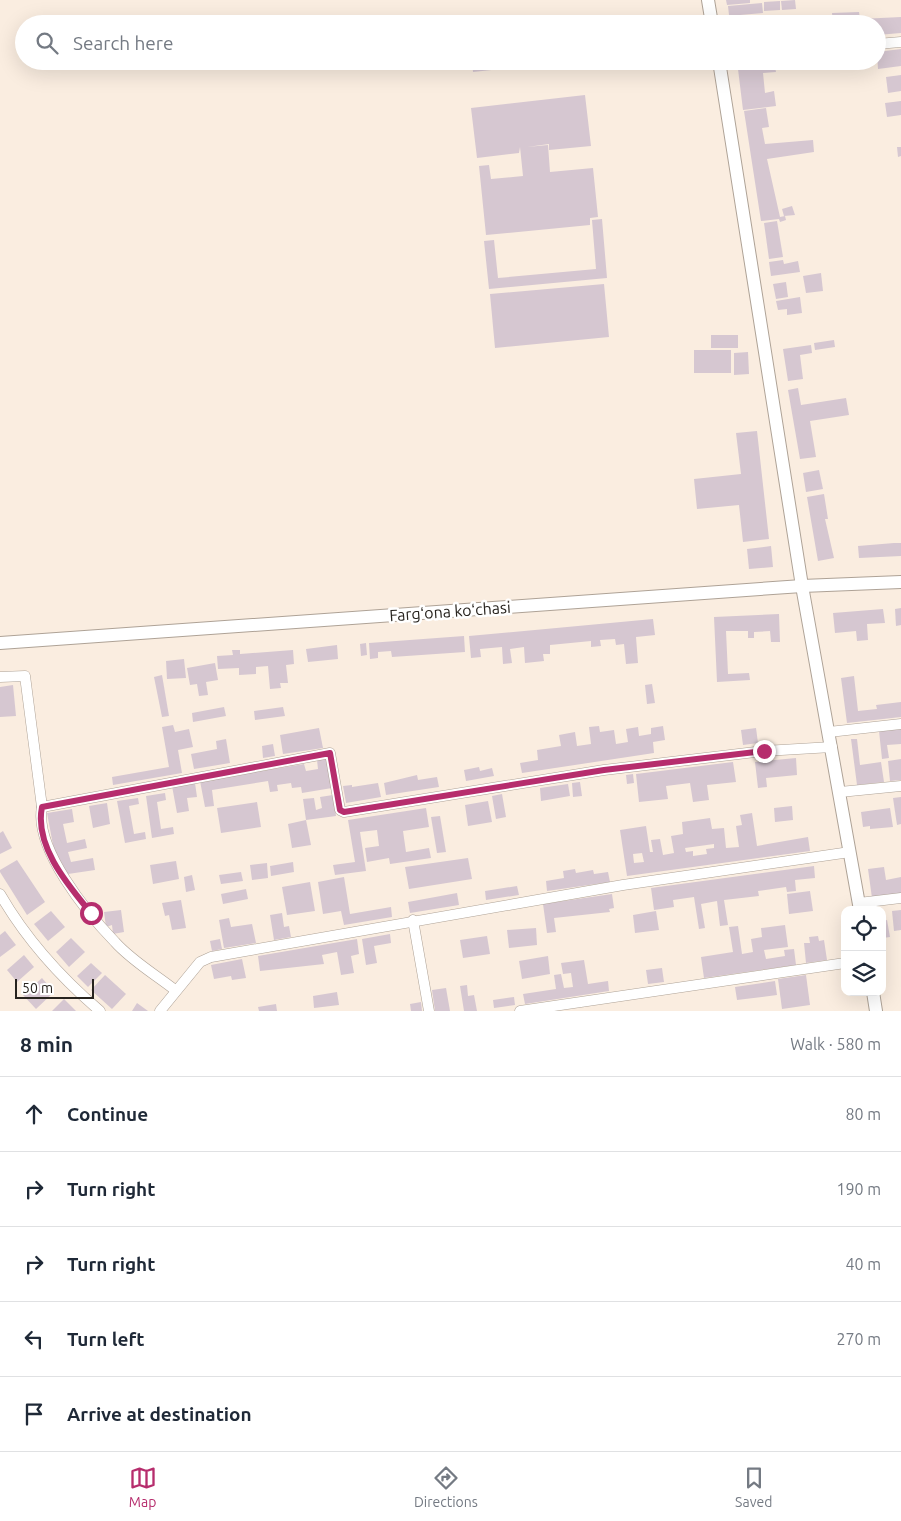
<!DOCTYPE html>
<meta charset="utf-8">
<style>
:root{--surface:#fff;--page:#f6f6f7;--text:#1f2937;--muted:#747a83;--line:#e0e1e3;--accent:#b62d6d}
body{margin:0;font-family:Ubuntu,sans-serif;background:var(--page);color:var(--text)}
.controls{position:absolute;right:15px;bottom:15px;display:grid;overflow:hidden;border-radius:10px;box-shadow:0 5px 20px #0002}
.controls button{width:45px;height:45px;display:grid;place-items:center;padding:0;border:0;border-bottom:1px solid var(--line);background:var(--surface);color:var(--text);font:25px sans-serif}
.scale{position:absolute;left:15px;bottom:12px;width:79px;box-sizing:border-box;padding-left:5px;border:2px solid #27231e;border-top:0;font-size:14px;line-height:18px;white-space:nowrap;color:#27231e;-webkit-text-stroke:4px #fff;paint-order:stroke}
.stop{position:absolute;width:15px;height:15px;margin:-11px;border:4px solid #b62d6d;border-radius:50%;background:#fff}
.stop.end{background:#b62d6d;border-color:#fff;box-shadow:0 1px 5px #0008}
.list{margin:0;padding:0;list-style:none}
h2{display:flex;justify-content:space-between;align-items:center;height:65px;margin:0;padding:0 20px;font-size:21px}
h2 small{font-size:16px;font-weight:400;color:var(--muted)}
.list li{display:grid;grid-template-columns:32px 1fr auto;gap:15px;align-items:center;box-sizing:border-box;height:75px;padding:0 20px;border-top:1px solid var(--line)}
.list b{display:block;font-size:19px;white-space:nowrap}
.list em{font-size:16px;font-style:normal;color:var(--muted)}
.icon{flex:none;width:28px;height:28px;fill:none;stroke:currentColor;stroke-width:2;stroke-linecap:round;stroke-linejoin:round}
.map{position:relative;flex:none;width:901px;height:1011px;overflow:hidden}
.search{position:absolute;background:var(--surface);box-shadow:0 5px 20px #0002;left:15px;right:15px;top:15px;height:55px;display:flex;align-items:center;gap:12px;box-sizing:border-box;padding:0 18px;border-radius:28px;color:var(--muted);font-size:19px}
.sheet{height:440px;background:var(--surface)}
nav{display:flex;justify-content:space-around;align-items:center;box-sizing:border-box;height:70px;border-top:1px solid var(--line);background:var(--surface);font-size:14px;color:var(--muted)}
nav a{display:grid;justify-items:center;gap:2px}
nav .on{color:var(--accent)}
.map>svg:first-child{display:block}
.building{fill:#d6c7d1;fill-rule:evenodd}
.lines{fill:none;stroke-linecap:round;stroke-linejoin:round}
.minor-casing{stroke:#aea296;stroke-width:11}
.tertiary-casing{stroke:#aea296;stroke-width:14}
.minor{stroke:#fff;stroke-width:10}
.tertiary{stroke:#fff;stroke-width:12}
.route{stroke:#b62d6d;stroke-width:6}
.labels{text-anchor:middle;stroke-width:5;stroke-linejoin:round;paint-order:stroke}
.street-label{font-size:16px;fill:#27231e;stroke:#fff}
</style>
<div class="map">
<svg width="901" height="1011" viewBox="0 0 901 1011">
<rect width="100%" height="100%" fill="#faede0"/>
<!-- building -->
<g class="building">
<polygon points="726,0 750,0 750,3 727,5"/>
<polygon points="795,0 796,9 782,10 781,1"/>
<polygon points="780,1 780,10 764,11 764,2"/>
<polygon points="762,3 763,13 740,15 741,24 730,24 728,6"/>
<polygon points="859,12 860,19 901,17 901,33 877,35 877,24 833,24 832,13"/>
<polygon points="901,49 901,66 878,69 877,52"/>
<polygon points="472,61 558,61 558,63 473,72"/>
<polygon points="737,61 774,61 776,72 763,73 765,93 774,91 776,106 743,110"/>
<polygon points="901,75 901,91 888,93 886,77"/>
<polygon points="585,95 591,146 549,150 549,144 527,147 548,145 550,172 593,168 598,217 590,218 590,225 486,235 479,166 489,165 491,179 523,176 520,147 519,153 477,158 471,108"/>
<polygon points="901,101 901,115 887,117 885,103"/>
<polygon points="766,108 769,127 762,128 765,144 813,140 814,152 767,159 780,217 785,216 786,220 780,222 779,219 761,221 744,111"/>
<polygon points="897,147 901,147 901,156 898,157"/>
<polygon points="792,206 795,215 784,216 782,209"/>
<polygon points="602,219 607,278 489,289 484,241 494,240 498,278 596,269 592,220"/>
<polygon points="777,221 783,257 769,259 764,223"/>
<polygon points="783,260 784,264 798,261 800,272 771,276 769,262"/>
<polygon points="821,273 823,291 806,293 803,276"/>
<polygon points="786,282 788,297 776,299 773,284"/>
<polygon points="604,284 609,337 495,348 490,294"/>
<polygon points="800,297 802,313 787,315 787,309 778,310 776,301"/>
<rect x="711" y="335" width="27" height="13"/>
<polygon points="834,340 835,347 815,350 814,343"/>
<polygon points="811,345 812,353 800,355 803,379 788,381 783,349"/>
<rect x="694" y="350" width="37" height="23"/>
<polygon points="748,352 749,374 734,375 734,353"/>
<polygon points="798,388 801,405 846,398 849,415 810,421 816,457 800,459 788,390"/>
<polygon points="757,431 769,539 743,542 739,505 697,509 694,479 741,474 736,433"/>
<polygon points="819,470 823,489 806,492 803,473"/>
<polygon points="824,494 828,519 825,519 834,558 818,561 807,497"/>
<polygon points="894,543 901,543 901,556 859,558 858,546"/>
<polygon points="771,546 773,567 749,569 747,549"/>
<polygon points="901,608 901,625 896,626 895,609"/>
<polygon points="883,609 885,623 867,624 868,640 857,641 856,631 835,633 833,613"/>
<polygon points="779,614 780,642 771,642 770,631 754,632 754,638 748,638 748,631 726,631 728,674 749,673 750,680 717,682 714,617"/>
<polygon points="653,619 655,635 636,637 638,663 626,664 624,644 616,645 615,639 600,640 601,646 591,647 591,641 550,645 550,654 543,654 544,661 525,663 524,647 510,649 512,663 503,664 502,647 480,649 481,657 471,658 469,636"/>
<polygon points="464,636 465,652 392,657 391,651 378,652 378,658 370,659 369,643"/>
<polygon points="366,643 367,655 361,656 360,644"/>
<polygon points="337,645 338,659 308,662 306,649"/>
<polygon points="232,650 240,650 240,654 293,650 294,664 286,665 288,683 280,683 281,688 270,689 268,666 256,667 256,674 239,675 239,668 218,669 217,656 233,655"/>
<polygon points="184,659 186,678 167,679 166,661"/>
<polygon points="215,663 218,680 206,682 208,695 199,696 197,684 190,685 187,668"/>
<polygon points="162,675 169,716 162,717 154,677"/>
<polygon points="854,676 858,711 877,709 876,705 901,702 901,717 847,723 841,678"/>
<polygon points="652,684 655,703 647,704 645,685"/>
<polygon points="13,685 16,716 0,717 0,687"/>
<polygon points="224,707 226,716 193,722 192,713"/>
<polygon points="283,707 285,716 255,720 254,711"/>
<polygon points="173,725 175,732 189,729 193,747 178,750 182,773 113,785 112,777 169,767 162,727"/>
<polygon points="599,726 600,732 614,730 616,744 628,742 626,729 638,727 639,736 651,734 651,728 663,726 665,740 653,742 654,753 522,773 520,763 538,760 537,750 561,746 559,735 575,732 577,746 591,744 589,727"/>
<polygon points="319,728 323,748 283,754 280,735"/>
<polygon points="756,728 758,743 743,745 741,730"/>
<polygon points="901,729 901,744 887,745 889,758 882,759 879,731"/>
<polygon points="226,739 230,763 194,769 191,754 217,749 216,741"/>
<polygon points="851,739 857,739 860,765 881,762 884,782 857,785"/>
<polygon points="273,744 275,756 263,758 262,746"/>
<polygon points="796,758 797,775 766,778 767,787 758,788 755,762"/>
<polygon points="327,759 332,788 302,793 301,787 292,788 291,783 277,785 278,791 270,792 268,781 212,790 214,806 205,807 200,781 304,764 306,771 318,769 317,760"/>
<polygon points="901,759 901,780 890,781 888,761"/>
<polygon points="733,762 736,782 707,785 709,800 693,802 690,783 666,786 668,799 639,802 636,774"/>
<polygon points="479,767 480,771 492,768 494,776 466,781 464,770"/>
<polygon points="633,774 634,783 627,784 626,775"/>
<polygon points="417,775 418,780 437,777 439,787 386,795 384,783"/>
<polygon points="580,782 582,796 573,797 572,783"/>
<polygon points="195,783 197,797 187,798 189,811 177,813 172,786"/>
<polygon points="378,783 381,797 346,803 343,786 352,785 352,787"/>
<polygon points="568,784 570,796 541,801 540,788"/>
<polygon points="165,793 166,800 157,802 161,829 173,827 174,834 152,838 146,796"/>
<polygon points="502,794 506,817 496,819 492,796"/>
<polygon points="333,795 336,816 306,820 311,845 292,848 288,824 306,820 303,799 314,798 316,810 322,808 320,797"/>
<polygon points="901,797 901,824 897,825 893,798"/>
<polygon points="138,798 139,804 129,806 134,834 145,832 146,839 125,843 117,801"/>
<polygon points="488,801 492,822 468,826 465,805"/>
<polygon points="257,802 261,827 221,833 217,808"/>
<polygon points="107,803 110,824 93,828 89,806"/>
<polygon points="792,806 793,820 775,822 774,808"/>
<polygon points="426,808 429,827 403,831 406,852 429,848 431,858 390,864 389,858 367,862 365,848 379,846 377,830 360,832 366,871 335,875 333,865 355,862 348,820"/>
<polygon points="890,808 893,827 870,829 870,826 863,827 861,812"/>
<polygon points="72,809 74,822 63,824 67,843 85,839 87,848 68,852 71,862 93,858 95,870 68,874 60,864 53,845 47,813"/>
<path d="M752,813L757,846L808,837L810,851L627,876L620,830L646,826L650,852H653L651,840L660,839L663,855L674,853L671,836L683,834L682,822L710,818L712,829L724,828L726,848L739,847L736,826L742,825L740,815ZM714,844V848L706,849L707,854L693,856V851L686,852L685,848ZM642,853L644,862L634,863L633,854Z"/>
<polygon points="440,816 446,852 437,853 431,817"/>
<polygon points="3,831 12,848 0,854 0,833"/>
<polygon points="468,858 472,879 409,889 405,867"/>
<polygon points="17,860 45,902 27,915 0,872 0,870"/>
<polygon points="176,861 179,879 153,884 150,865"/>
<polygon points="293,862 294,872 271,876 270,866"/>
<polygon points="267,863 268,878 252,880 250,865"/>
<polygon points="814,866 815,878 795,880 796,891 787,892 786,887 758,891 759,896 724,900 728,925 720,926 717,901 701,904 705,928 699,929 694,897 673,900 674,907 654,910 651,888"/>
<polygon points="884,867 886,880 901,877 901,894 872,898 868,869"/>
<polygon points="575,869 576,873 593,870 594,874 608,872 610,882 547,891 546,881 564,878 563,871"/>
<polygon points="241,872 243,881 221,884 219,875"/>
<polygon points="192,875 195,890 186,892 184,877"/>
<polygon points="344,877 350,914 391,907 392,917 344,925 341,911 323,914 318,882"/>
<polygon points="310,882 315,911 287,915 282,887"/>
<polygon points="517,886 519,895 486,900 485,891"/>
<polygon points="246,889 248,899 223,904 221,894"/>
<polygon points="810,891 813,911 789,914 787,894"/>
<polygon points="457,893 459,905 410,913 408,902"/>
<polygon points="612,894 614,908 609,909 610,912 554,918 556,932 547,933 543,904"/>
<polygon points="181,900 186,928 172,930 169,915 165,916 162,903"/>
<polygon points="121,910 124,932 113,934 112,925 106,927 104,912"/>
<polygon points="901,910 901,930 894,931 892,911"/>
<polygon points="51,911 65,927 48,941 34,924"/>
<polygon points="656,911 659,930 635,933 633,915"/>
<polygon points="282,913 284,927 289,926 291,937 274,940 270,915"/>
<polygon points="229,918 231,927 252,924 256,943 224,948 219,920"/>
<polygon points="887,920 890,937 883,938 882,921"/>
<polygon points="785,925 788,947 764,950 766,959 785,956 784,950 794,949 796,965 704,978 701,957 733,952 729,927 738,926 742,954 753,952 751,939 762,937 761,928"/>
<polygon points="536,928 537,945 509,948 507,930"/>
<polygon points="5,931 16,945 0,957 0,935"/>
<polygon points="390,934 391,943 374,946 377,963 366,965 362,939"/>
<polygon points="487,936 490,954 463,958 460,940"/>
<polygon points="818,936 819,941 824,940 827,960 806,963 804,943 810,943 809,937"/>
<polygon points="71,938 85,952 69,967 56,952"/>
<polygon points="220,939 222,949 212,951 210,941"/>
<polygon points="357,939 359,954 351,956 354,973 341,975 337,952 322,955 324,964 260,971 258,956"/>
<polygon points="24,955 34,967 17,982 7,970"/>
<polygon points="548,956 550,974 522,979 519,961"/>
<polygon points="242,959 246,978 232,980 231,976 214,979 211,965"/>
<polygon points="584,960 588,984 608,981 609,991 525,1004 523,994 556,989 554,975 561,974 564,988 573,987 571,973 563,974 561,963"/>
<polygon points="91,963 102,973 88,987 77,976"/>
<polygon points="662,968 664,982 648,984 646,970"/>
<polygon points="105,975 126,994 112,1009 91,990"/>
<polygon points="806,975 810,1005 782,1009 778,979"/>
<polygon points="42,978 54,992 36,1009 23,995"/>
<polygon points="775,981 777,995 737,1000 735,987"/>
<polygon points="467,985 468,996 474,995 477,1011 464,1011 460,986"/>
<polygon points="446,988 450,1011 435,1011 432,990"/>
<polygon points="337,992 339,1005 314,1008 313,996"/>
<polygon points="514,997 515,1005 494,1008 493,1000"/>
<polygon points="64,999 76,1011 52,1011"/>
<polygon points="421,1002 422,1011 411,1011 410,1004"/>
<polygon points="137,1003 148,1011 132,1011"/>
<polygon points="276,1004 277,1011 259,1011 258,1007"/>
</g>
<g class="lines">
<defs>
<g id="minor">
<polyline points="877,44 901,42"/>
<path d="M0,677L25,676L42,807C34,848 87,913 115,942C132,961 156,975 175,990"/>
<polyline points="829,732 901,724"/>
<polyline points="840,792 901,786"/>
<polyline points="42,807 330,753 340,810 344,812 604,770 764,751 832,747"/>
<path d="M0,894C26,939 60,977 100,1011"/>
<polyline points="859,903 901,898"/>
<polyline points="413,920 429,1011"/>
<polyline points="160,1011 200,962 211,957 623,885 850,852"/>
<polyline points="520,1011 845,963"/>
</g>
<g id="tertiary">
<polyline points="708,0 712,24"/>
<polyline points="719,61 802,586 860,910"/>
<polyline points="0,643 802,586 901,582"/>
<polyline points="873,992 876,1011"/>
</g>
</defs>
<!-- minor casing -->
<use href="#minor" class="minor-casing"/>
<!-- tertiary casing -->
<use href="#tertiary" class="tertiary-casing"/>
<!-- minor -->
<use href="#minor" class="minor"/>
<!-- tertiary -->
<use href="#tertiary" class="tertiary"/>
</g>
<g class="lines">
<!-- route -->
<path class="route" d="M91,913C68,885 34,846 42,807L330,753L340,810L344,812L604,770L764,751"/>
</g>
<g class="labels">
<!-- street labels -->
<g class="street-label">
<text transform="translate(450 611) rotate(-4)" y="6">Fargʻona koʻchasi</text>
</g>
</g>
</svg>
<div class="controls">
<button><svg class="icon" aria-label="locate" viewBox="0 0 24 24"><circle cx="12" cy="12" r="6"/><path d="M12 2v4M12 18v4M2 12h4M18 12h4"/></svg></button>
<button><svg class="icon" aria-label="layers" viewBox="0 0 24 24"><path d="M12 4l9 5-9 5-9-5zM3 14l9 5 9-5"/></svg></button>
</div>
<div class="scale">50 m</div>
<div class="stop" style="left:91px;top:913px"></div>
<div class="stop end" style="left:764px;top:751px"></div>
<div class="search"><svg class="icon" aria-label="search" viewBox="0 0 24 24"><circle cx="10" cy="10" r="6"/><path d="M15 15l6 6"/></svg>Search here</div>
</div>
<section class="sheet">
<h2>8 min<small>Walk · 580 m</small></h2>
<ul class="list">
<li><svg class="icon" aria-label="ahead" viewBox="0 0 24 24"><path d="M12 20V5M6 11l6-6 6 6"/></svg><div><b>Continue</b></div><em>80 m</em></li>
<li><svg class="icon" aria-label="right" viewBox="0 0 24 24"><path d="M7 20v-9h11M14 6l5 5-5 5"/></svg><div><b>Turn right</b></div><em>190 m</em></li>
<li><svg class="icon" aria-label="right" viewBox="0 0 24 24"><path d="M7 20v-9h11M14 6l5 5-5 5"/></svg><div><b>Turn right</b></div><em>40 m</em></li>
<li><svg class="icon" aria-label="left" viewBox="0 0 24 24"><path d="M17 20v-9H6M10 6l-5 5 5 5"/></svg><div><b>Turn left</b></div><em>270 m</em></li>
<li><svg class="icon" aria-label="arrive" viewBox="0 0 24 24"><path d="M6 21V4h12l-3 4 3 4H6"/></svg><div><b>Arrive at destination</b></div></li>
</ul>
</section>
<nav>
<a class="on"><svg class="icon" aria-label="map" viewBox="0 0 24 24"><path d="M3 6l6-2 6 2 6-2v14l-6 2-6-2-6 2zM9 4v14M15 6v14"/></svg>Map</a>
<a><svg class="icon" aria-label="directions" viewBox="0 0 24 24"><path d="M12 3l9 9-9 9-9-9zM9 14v-3h6M13 9l2 2-2 2"/></svg>Directions</a>
<a><svg class="icon" aria-label="saved" viewBox="0 0 24 24"><path d="M7 4h10v16l-5-4-5 4z"/></svg>Saved</a>
</nav>
